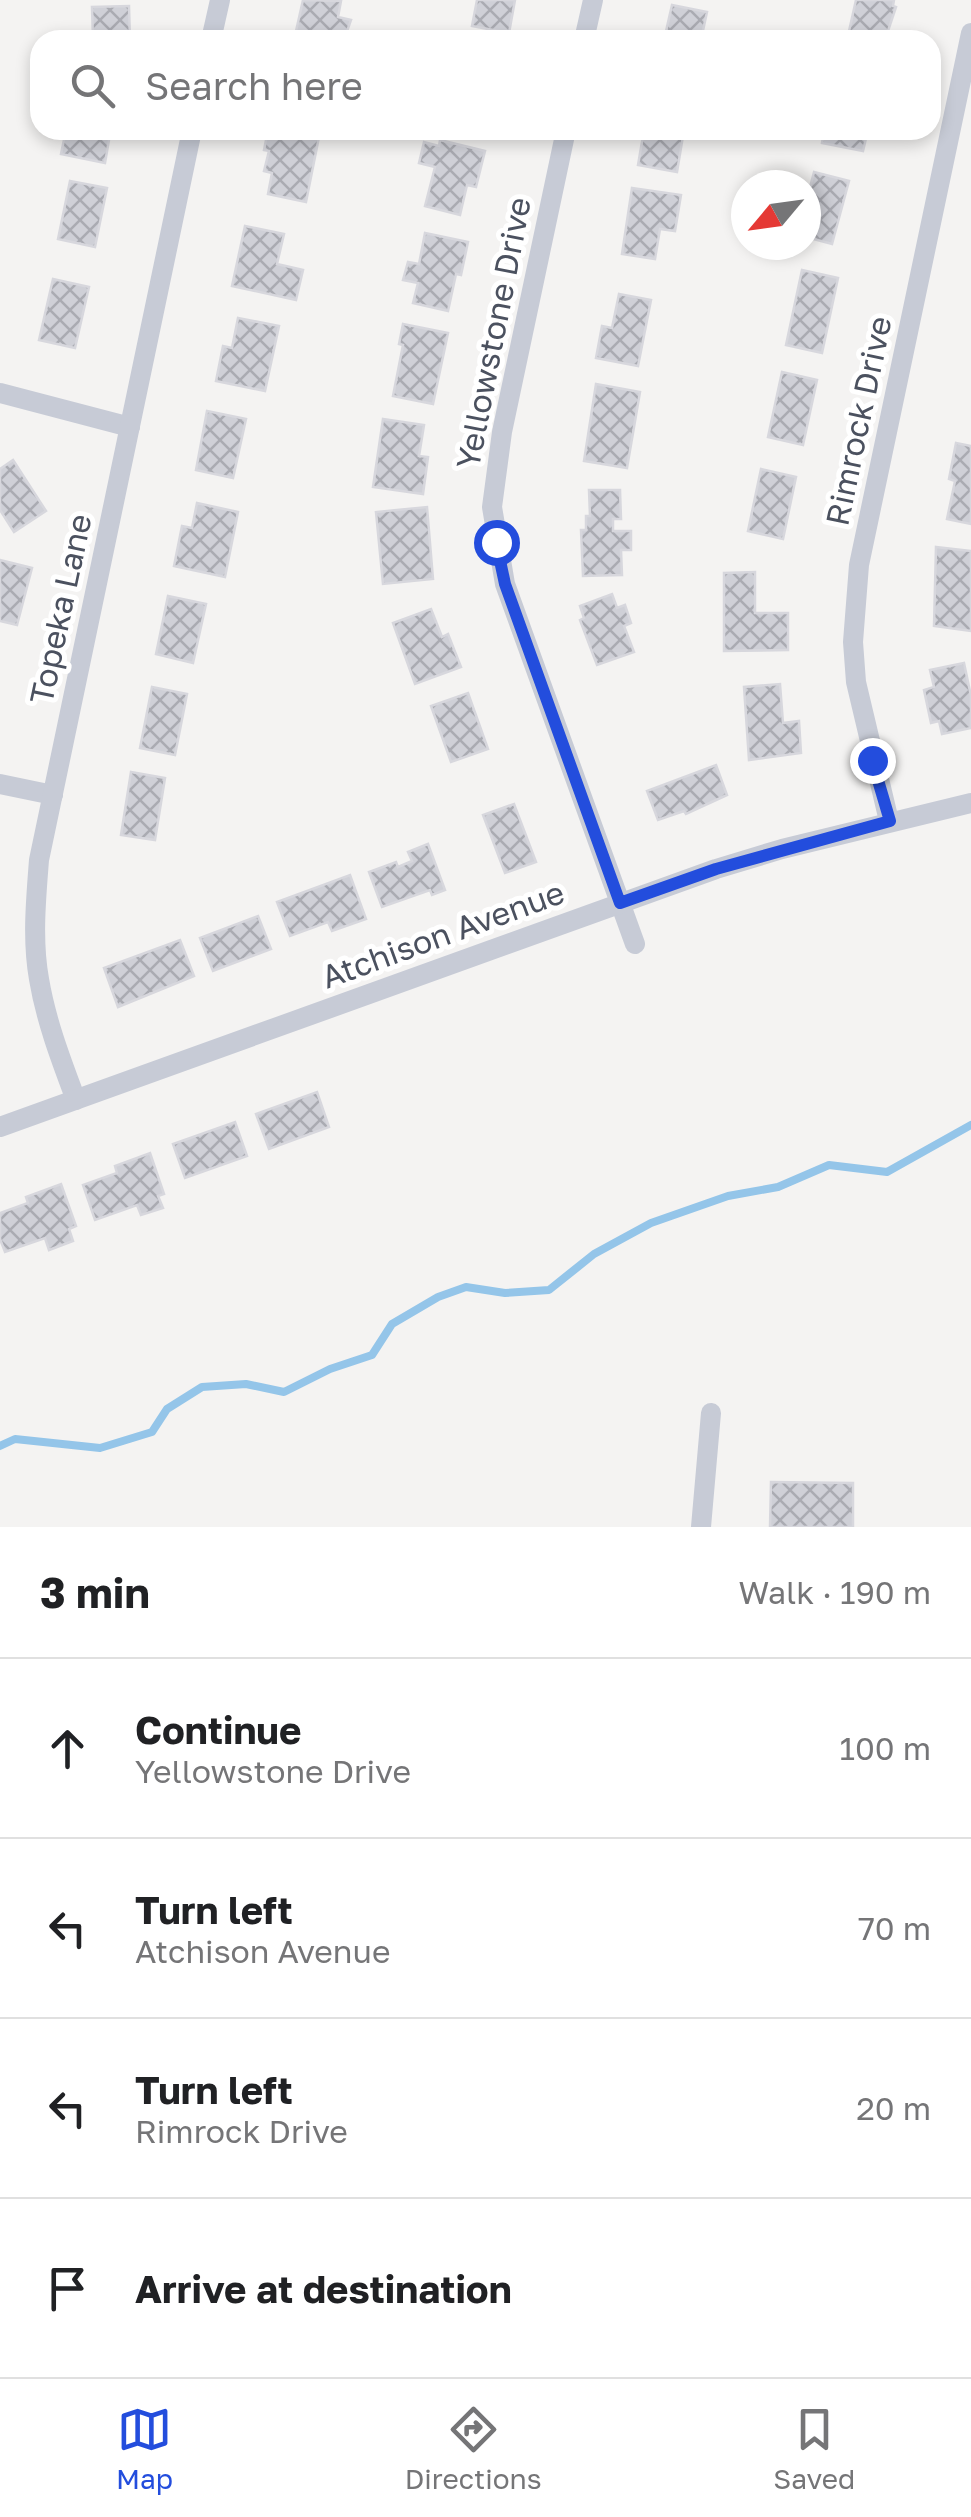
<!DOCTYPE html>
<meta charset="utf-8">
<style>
:root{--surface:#fff;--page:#f6f6f6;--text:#202124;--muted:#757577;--line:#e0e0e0;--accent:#234ddd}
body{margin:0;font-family:"Golos Text",sans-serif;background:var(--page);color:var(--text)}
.compass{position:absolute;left:731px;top:170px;width:90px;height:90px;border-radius:50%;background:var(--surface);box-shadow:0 5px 15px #0003;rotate:241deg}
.stop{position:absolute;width:30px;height:30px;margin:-22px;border:8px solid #234ddd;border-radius:50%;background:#fff}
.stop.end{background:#234ddd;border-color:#fff;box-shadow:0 2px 10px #0008}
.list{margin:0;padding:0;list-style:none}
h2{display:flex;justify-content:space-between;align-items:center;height:130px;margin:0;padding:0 40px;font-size:42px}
h2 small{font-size:32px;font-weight:400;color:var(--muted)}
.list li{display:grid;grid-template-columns:65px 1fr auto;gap:30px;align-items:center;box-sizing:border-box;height:180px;padding:0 40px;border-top:2px solid var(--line)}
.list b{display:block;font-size:38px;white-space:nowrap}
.list p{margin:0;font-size:32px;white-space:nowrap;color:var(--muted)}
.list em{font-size:32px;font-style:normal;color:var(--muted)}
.icon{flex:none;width:55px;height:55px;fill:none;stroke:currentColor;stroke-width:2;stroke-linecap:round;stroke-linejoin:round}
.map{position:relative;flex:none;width:971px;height:1527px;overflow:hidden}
.search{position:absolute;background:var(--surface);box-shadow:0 5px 15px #0003;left:30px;right:30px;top:30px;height:110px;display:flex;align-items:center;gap:25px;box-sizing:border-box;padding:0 35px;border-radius:30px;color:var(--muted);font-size:38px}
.sheet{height:850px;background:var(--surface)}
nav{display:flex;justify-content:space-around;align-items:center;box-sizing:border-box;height:140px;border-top:2px solid var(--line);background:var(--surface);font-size:28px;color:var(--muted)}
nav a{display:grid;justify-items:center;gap:5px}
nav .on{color:var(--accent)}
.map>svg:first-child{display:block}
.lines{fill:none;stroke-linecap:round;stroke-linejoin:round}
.stream{stroke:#94c5e9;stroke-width:8}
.building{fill:url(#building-cross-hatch);stroke:#d7d7dd;stroke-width:2.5}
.street{stroke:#c7cbd6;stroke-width:20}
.route{stroke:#234ddd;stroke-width:12}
.labels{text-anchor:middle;stroke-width:10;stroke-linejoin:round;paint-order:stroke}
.street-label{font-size:32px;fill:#4b515f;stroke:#fff}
</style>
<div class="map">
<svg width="971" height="1527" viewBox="0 0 971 1527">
<defs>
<pattern id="building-cross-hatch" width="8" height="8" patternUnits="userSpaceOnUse" patternTransform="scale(2.5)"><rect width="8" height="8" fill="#cfd0d7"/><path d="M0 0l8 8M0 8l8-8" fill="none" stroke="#aaabb2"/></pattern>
</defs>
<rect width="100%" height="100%" fill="#f4f3f2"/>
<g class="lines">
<!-- stream -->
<polyline class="stream" points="0,1446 15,1439 100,1448 152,1432 167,1409 202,1387 246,1384 284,1392 330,1369 372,1355 392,1324 438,1297 466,1287 505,1293 549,1290 594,1254 651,1223 728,1196 778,1187 829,1165 887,1172 971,1125"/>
</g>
<!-- building -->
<g class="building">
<polygon points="303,0 341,1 338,17 351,20 344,40 294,40"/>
<polygon points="477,0 515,0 509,33 472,26"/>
<polygon points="856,0 894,0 893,6 896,7 885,40 847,40"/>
<polygon points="672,5 707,12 701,40 664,40"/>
<polygon points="129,6 130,40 93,40 92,7"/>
<polygon points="66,130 115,130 114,135 110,134 105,163 61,154"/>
<polygon points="268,130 320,132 306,202 268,194 272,173 264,171 269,151 264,150"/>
<polygon points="644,130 684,130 677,172 638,165"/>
<polygon points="824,130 868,130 863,151 822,143"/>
<polygon points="440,140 485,151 476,187 467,185 460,215 425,206 435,167 419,163 424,142 439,146"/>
<polygon points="814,172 849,181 832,244 806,237 806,203"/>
<polygon points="70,181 107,188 95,247 58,239"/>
<polygon points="632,188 681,195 675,231 660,229 655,259 622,254"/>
<polygon points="245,226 284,234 277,264 303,270 296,300 232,286"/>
<polygon points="425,233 468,242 461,275 456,274 448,311 413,303 418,283 403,280 408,262 419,264"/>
<polygon points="802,270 838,278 822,353 786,345"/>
<polygon points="53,279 89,287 75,348 39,340"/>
<polygon points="619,294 651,300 638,366 596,358 602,326 612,328"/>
<polygon points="238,318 279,326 265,391 216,381 223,346 232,348"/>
<polygon points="403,324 448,333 433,404 393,396 403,345 399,344"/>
<polygon points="782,372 817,380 803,445 768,437"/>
<polygon points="596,384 640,392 627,468 584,461"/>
<polygon points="207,411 246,419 233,478 196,470"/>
<polygon points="383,419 424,425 419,456 428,457 423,494 373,487"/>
<polygon points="956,443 971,446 971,524 947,519 955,481 949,479"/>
<polygon points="13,460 46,511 14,532 0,510 0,469"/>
<polygon points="761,469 796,477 783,539 748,531"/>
<polygon points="589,490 620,490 621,519 613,519 613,531 631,531 631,550 621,550 622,575 583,576 581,530 586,530 586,516 590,516"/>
<polygon points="197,503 238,512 225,577 174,566 182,526 192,528"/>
<polygon points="427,507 433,579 383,584 376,512"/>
<polygon points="936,547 971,551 971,631 934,626"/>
<polygon points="0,560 32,568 17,625 0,621"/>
<polygon points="755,572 755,613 788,613 788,650 724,651 724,573"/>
<polygon points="612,594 617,608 625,605 631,623 624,626 634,652 597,665 580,620 584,618 580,606"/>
<polygon points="168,596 206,604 193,663 156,654"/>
<polygon points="431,609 442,637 448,634 461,667 415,684 393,623"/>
<polygon points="964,663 971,696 971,728 942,734 939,721 931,723 924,690 934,687 930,670"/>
<polygon points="780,684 783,723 799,721 801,753 749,760 744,687"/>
<polygon points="152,687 187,694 175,755 140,748"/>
<polygon points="468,693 488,749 451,762 431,706"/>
<polygon points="716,765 727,795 686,814 684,811 658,820 647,791"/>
<polygon points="131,772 165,778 155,840 121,835"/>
<polygon points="514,804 536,862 505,873 483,815"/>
<polygon points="428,844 445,890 432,895 430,890 382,907 369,872 396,862 398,867 412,861 408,852"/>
<polygon points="350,875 366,919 332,931 328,922 290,936 277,902"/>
<polygon points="258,916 271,949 213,971 200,938"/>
<polygon points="180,940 194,976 118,1007 104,968"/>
<polygon points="317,1092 329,1127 269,1149 256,1114"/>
<polygon points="235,1122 247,1156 185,1178 173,1144"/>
<polygon points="150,1153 164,1194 158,1196 163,1208 141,1215 137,1205 95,1220 83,1185 117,1173 115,1166"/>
<polygon points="61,1184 76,1226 69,1229 73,1241 49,1250 45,1238 5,1252 0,1239 0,1213 28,1203 26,1197"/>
<polygon points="771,1482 853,1483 853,1527 770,1527"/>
</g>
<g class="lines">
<!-- street -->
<g class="street">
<polyline points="211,40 220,0"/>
<polyline points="584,40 593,0"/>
<polyline points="566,130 502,432 492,507 505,584 635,944"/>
<polyline points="0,393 130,427"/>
<polyline points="0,784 53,795"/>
<polyline points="889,821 856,682 853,642 859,565 971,33"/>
<path d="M76,1100C61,1060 46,1021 39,979C32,940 36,899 39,860L192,130"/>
<polyline points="0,1127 716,869 782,849 971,803"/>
<polyline points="701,1527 711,1413"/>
</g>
</g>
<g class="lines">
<!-- route -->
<polyline class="route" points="496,542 505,584 620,903 716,869 890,821 872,760"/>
</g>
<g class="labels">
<!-- street labels -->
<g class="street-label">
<text transform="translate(494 333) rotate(-79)" y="11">Yellowstone Drive</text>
<text transform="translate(859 421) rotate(-78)" y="11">Rimrock Drive</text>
<text transform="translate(61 609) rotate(-78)" y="11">Topeka Lane</text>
<text transform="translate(443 935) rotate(-20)" y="11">Atchison Avenue</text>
</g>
</g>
</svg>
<svg class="compass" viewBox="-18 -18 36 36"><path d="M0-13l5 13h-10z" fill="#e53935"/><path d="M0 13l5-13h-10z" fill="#757577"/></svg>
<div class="stop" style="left:496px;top:542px"></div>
<div class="stop end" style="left:872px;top:760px"></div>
<div class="search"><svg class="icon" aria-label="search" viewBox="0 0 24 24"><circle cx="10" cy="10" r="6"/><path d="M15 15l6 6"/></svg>Search here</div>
</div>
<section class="sheet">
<h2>3 min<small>Walk · 190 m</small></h2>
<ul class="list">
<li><svg class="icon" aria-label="ahead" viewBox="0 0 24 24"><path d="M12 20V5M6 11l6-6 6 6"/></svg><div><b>Continue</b><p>Yellowstone Drive</p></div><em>100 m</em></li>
<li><svg class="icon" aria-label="left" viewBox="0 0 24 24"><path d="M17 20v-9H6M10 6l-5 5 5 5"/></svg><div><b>Turn left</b><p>Atchison Avenue</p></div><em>70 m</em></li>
<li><svg class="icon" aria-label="left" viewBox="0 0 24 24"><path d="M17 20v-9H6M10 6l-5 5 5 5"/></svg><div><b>Turn left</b><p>Rimrock Drive</p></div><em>20 m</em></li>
<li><svg class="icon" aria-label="arrive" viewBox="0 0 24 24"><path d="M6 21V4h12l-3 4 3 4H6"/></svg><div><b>Arrive at destination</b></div></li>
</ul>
</section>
<nav>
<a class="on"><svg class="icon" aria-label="map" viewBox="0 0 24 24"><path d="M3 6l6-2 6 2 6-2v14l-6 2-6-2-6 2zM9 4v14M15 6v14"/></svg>Map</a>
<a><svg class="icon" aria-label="directions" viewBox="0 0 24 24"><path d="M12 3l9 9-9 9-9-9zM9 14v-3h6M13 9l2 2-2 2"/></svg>Directions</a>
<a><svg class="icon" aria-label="saved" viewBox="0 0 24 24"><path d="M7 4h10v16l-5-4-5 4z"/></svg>Saved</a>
</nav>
